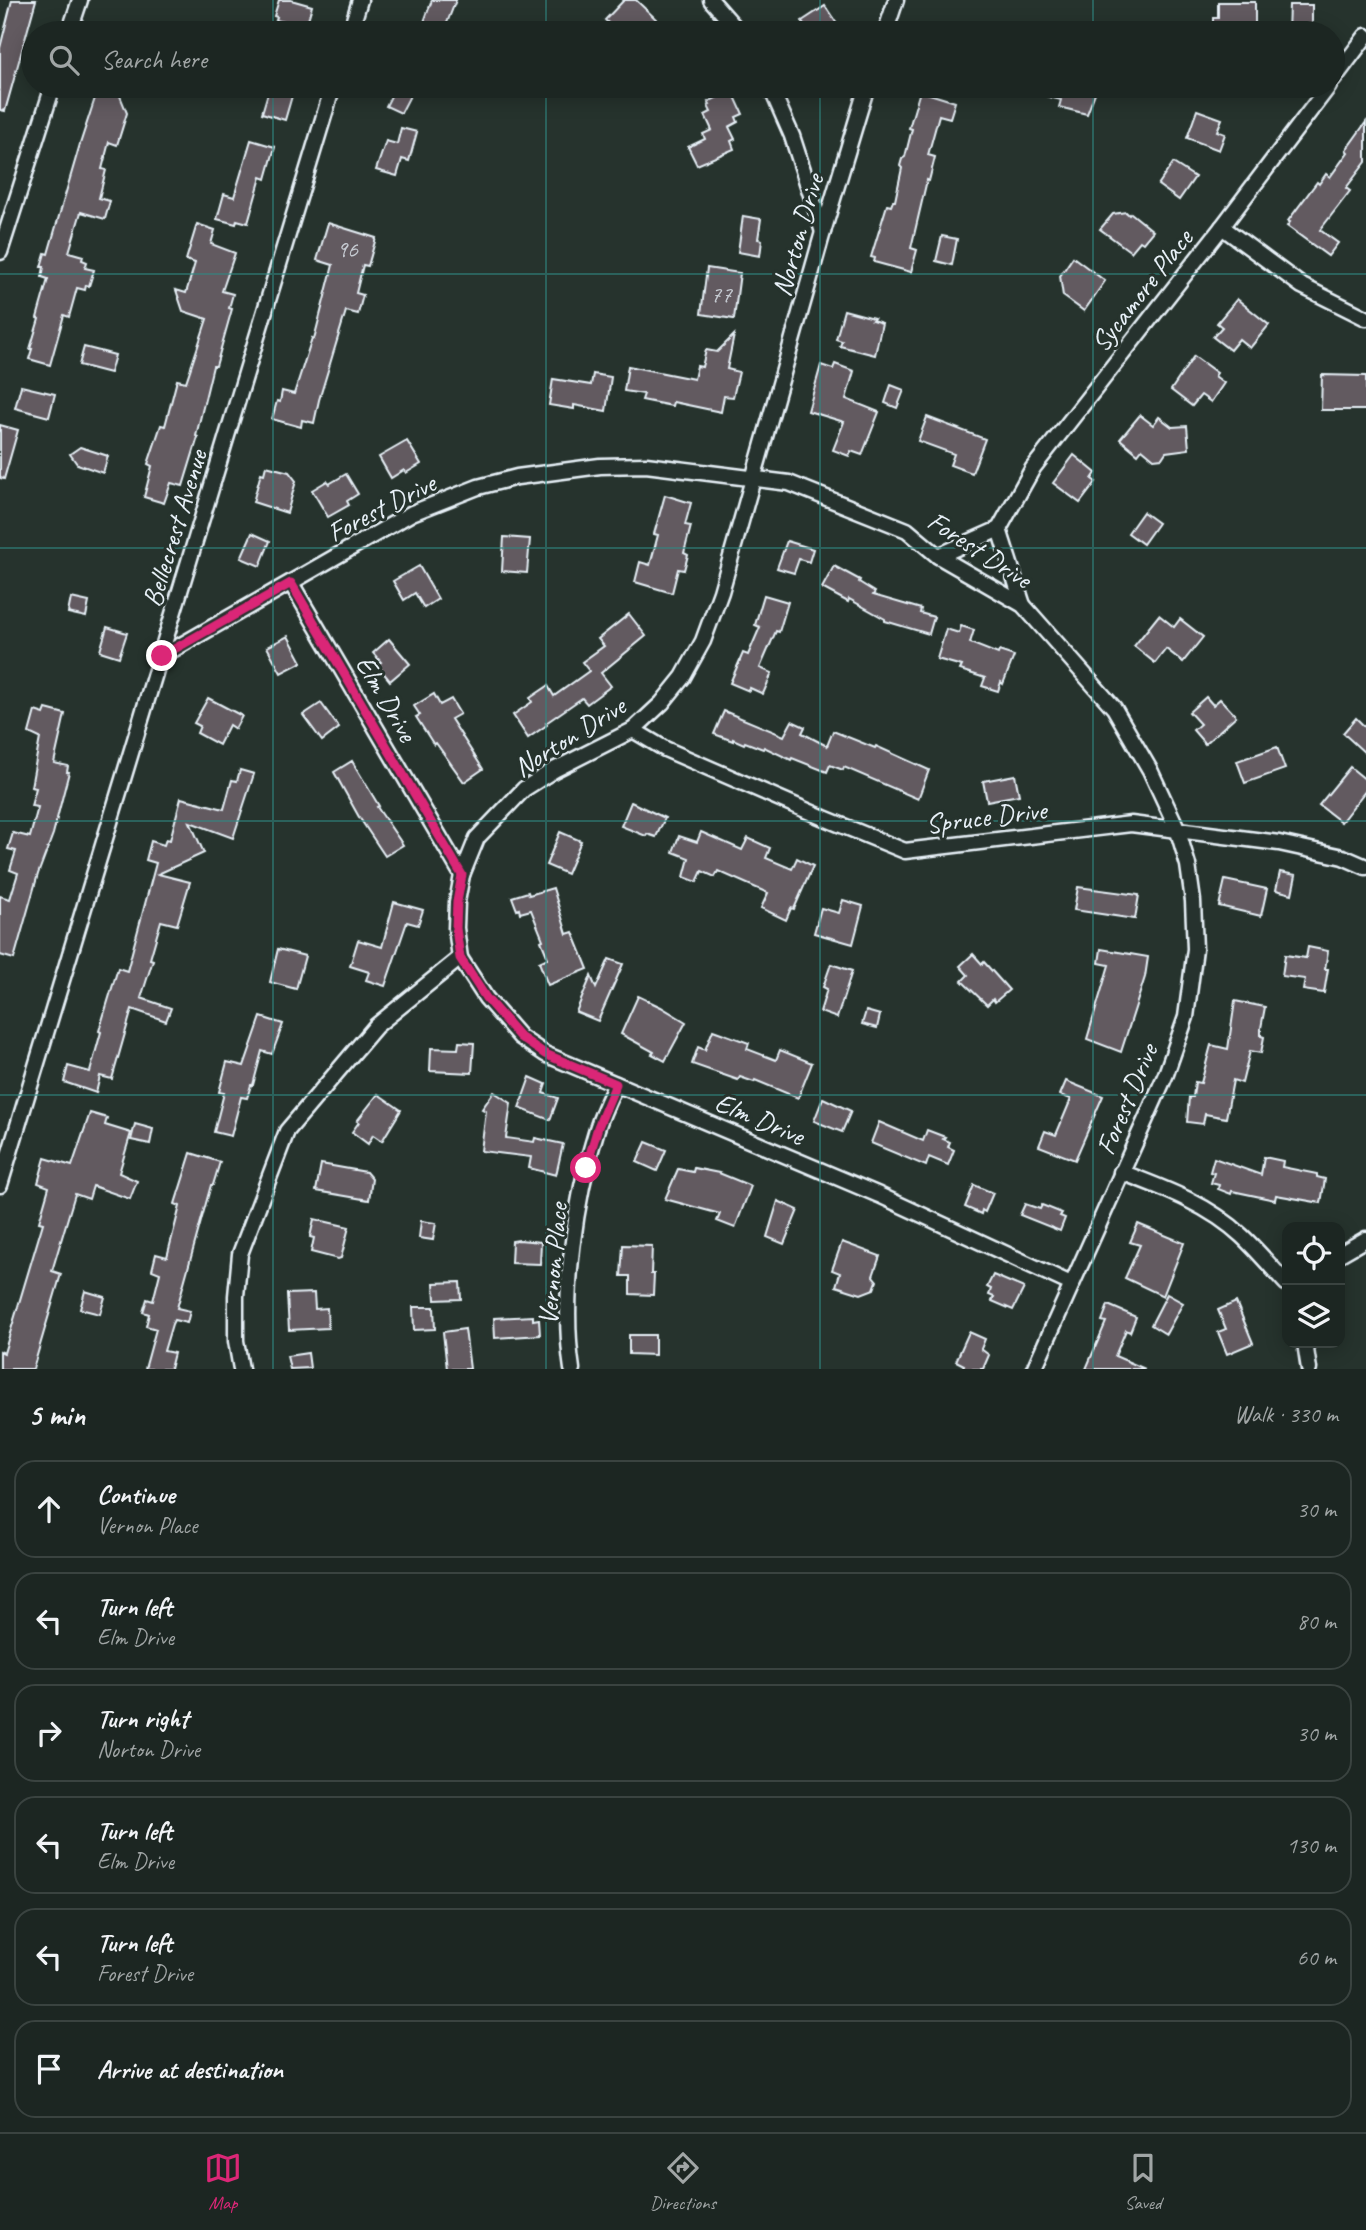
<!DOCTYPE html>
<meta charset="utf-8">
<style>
:root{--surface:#1c2622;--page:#252e2a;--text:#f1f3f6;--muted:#a0a5a5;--line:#3a4340;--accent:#db2777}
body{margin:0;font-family:Caveat,sans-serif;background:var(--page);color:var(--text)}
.controls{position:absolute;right:21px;bottom:21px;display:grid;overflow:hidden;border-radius:14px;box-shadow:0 4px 18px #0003}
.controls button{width:63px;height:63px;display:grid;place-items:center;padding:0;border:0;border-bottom:2px solid var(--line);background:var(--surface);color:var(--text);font:35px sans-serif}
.stop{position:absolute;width:21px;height:21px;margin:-16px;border:5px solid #db2777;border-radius:50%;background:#fff}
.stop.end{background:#db2777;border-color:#fff;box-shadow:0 2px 7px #0008}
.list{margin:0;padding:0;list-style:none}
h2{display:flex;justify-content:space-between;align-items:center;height:91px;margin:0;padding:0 28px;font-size:30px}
h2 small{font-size:23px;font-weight:400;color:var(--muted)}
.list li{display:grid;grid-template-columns:46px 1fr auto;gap:21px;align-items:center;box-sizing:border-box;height:98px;margin:0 14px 14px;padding:0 14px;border:2px solid var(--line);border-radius:21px}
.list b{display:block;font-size:26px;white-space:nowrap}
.list p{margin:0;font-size:23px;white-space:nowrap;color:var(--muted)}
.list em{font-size:23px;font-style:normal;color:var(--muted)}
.icon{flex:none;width:38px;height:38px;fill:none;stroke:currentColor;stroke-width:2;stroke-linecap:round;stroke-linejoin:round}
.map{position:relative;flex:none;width:1366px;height:1369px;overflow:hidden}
.search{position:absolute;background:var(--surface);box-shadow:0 4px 18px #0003;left:21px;right:21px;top:21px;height:77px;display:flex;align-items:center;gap:18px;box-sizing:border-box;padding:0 24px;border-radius:38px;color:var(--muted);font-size:26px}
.sheet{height:763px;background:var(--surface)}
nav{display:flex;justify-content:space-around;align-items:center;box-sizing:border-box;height:98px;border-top:2px solid var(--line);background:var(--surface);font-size:19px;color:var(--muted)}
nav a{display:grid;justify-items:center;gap:4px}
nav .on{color:var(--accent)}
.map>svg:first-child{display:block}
.building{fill:#625a61;stroke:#e8f1f8;stroke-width:2}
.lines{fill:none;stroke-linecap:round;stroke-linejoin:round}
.street-casing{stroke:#e8f1f8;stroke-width:19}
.street{stroke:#26332d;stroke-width:14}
.route{stroke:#db2777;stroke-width:9}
.grid{fill:none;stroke:#308883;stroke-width:2;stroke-opacity:0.55}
.labels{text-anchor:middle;stroke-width:6;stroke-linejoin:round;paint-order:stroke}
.number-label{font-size:24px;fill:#c6cbd2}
.street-label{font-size:28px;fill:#e8f1f8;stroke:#26332d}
</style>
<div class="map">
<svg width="1366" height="1369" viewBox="0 0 1366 1369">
<rect width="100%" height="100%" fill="#26332d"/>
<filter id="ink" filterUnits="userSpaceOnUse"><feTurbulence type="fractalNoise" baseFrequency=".0143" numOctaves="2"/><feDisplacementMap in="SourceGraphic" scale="14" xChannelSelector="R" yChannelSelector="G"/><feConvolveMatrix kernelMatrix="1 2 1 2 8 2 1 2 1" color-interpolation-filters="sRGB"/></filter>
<g filter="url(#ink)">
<!-- building -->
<g class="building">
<polygon points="12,0 36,0 5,111 0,110 0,48"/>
<polygon points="279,0 291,0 312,6 304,33 282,33 285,22 276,20 277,17 274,16"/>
<polygon points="432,0 456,0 443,33 420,33"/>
<polygon points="624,0 636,0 658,21 646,33 619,33 605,20"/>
<polygon points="1218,2 1255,2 1255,25 1231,25 1231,32 1213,32 1213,18 1218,18"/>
<polygon points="1289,5 1312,5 1312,33 1288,33"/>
<polygon points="825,6 843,33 809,33 802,21"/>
<polygon points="99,86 116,86 127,113 117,145 109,142 102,169 106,170 99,198 110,201 105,219 81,212 69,252 83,256 82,260 87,262 85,268 94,270 89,286 86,285 85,290 77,288 69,317 64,315 50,365 29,359 32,349 30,349 39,319 37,318 48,279 42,277 44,267 41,267 45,253 48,254 50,247 80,144"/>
<polygon points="270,86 281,86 294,89 285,120 262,113"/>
<polygon points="396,86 415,86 401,113 386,106"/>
<polygon points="1026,86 1086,86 1085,91 1095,93 1087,114 1059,107 1061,100 1026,91"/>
<polygon points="732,90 743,114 736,117 738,122 729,127 735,139 731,141 734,149 697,165 688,147 705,139 703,134 712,130 705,115 711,112 708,106 710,105 708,102"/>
<polygon points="920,91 955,102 950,118 939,115 928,155 935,157 929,181 927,180 911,248 917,250 911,272 874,262 875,258 871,257 887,205 891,206 893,201 895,201 902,168 900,166 902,159 905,157 912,129 909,128"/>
<polygon points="1197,110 1222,119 1217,131 1225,134 1219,150 1187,138"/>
<polygon points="1366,122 1366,162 1346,188 1350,191 1320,230 1338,243 1328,256 1287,226 1290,222 1288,221 1317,182 1319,184 1326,174 1330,177 1348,152 1346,150"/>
<polygon points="401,128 417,132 409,161 402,159 397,176 376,170 386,141 397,144"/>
<polygon points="251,140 275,147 266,179 261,177 248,223 237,220 236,224 217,219 224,194 234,197"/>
<polygon points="1173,163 1195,177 1179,200 1158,185"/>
<polygon points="1126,212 1129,215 1131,213 1153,231 1143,243 1140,241 1131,252 1100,229 1113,214"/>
<polygon points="743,216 761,219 758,239 762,240 760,256 738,252"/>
<polygon points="328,223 376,238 368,266 363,265 356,293 363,295 358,314 346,311 319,400 314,423 302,420 301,427 272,419 277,401 280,402 282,391 294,394 312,338 314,339 333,265 317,260"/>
<polygon points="197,224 215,230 211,244 235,253 222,291 233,294 229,308 232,309 216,366 213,366 196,436 198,437 183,486 171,483 164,503 144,497 152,466 148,464 161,425 165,426 177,380 186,382 207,319 183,311 176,290 186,293 195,263 186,260"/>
<polygon points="942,236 957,239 952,265 936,261"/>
<polygon points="1073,257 1105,281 1084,311 1063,296 1060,276"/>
<polygon points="707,268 740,273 734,319 701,314"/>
<polygon points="1237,299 1269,325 1250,348 1239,339 1230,350 1213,337 1222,327 1217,323"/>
<polygon points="844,310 874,318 872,320 882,323 875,355 840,346 842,341 836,339"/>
<polygon points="734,335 727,369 739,372 733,397 724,396 721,412 673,402 672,406 642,400 644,394 624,391 628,366 694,379 697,366 702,367 706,350 717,352"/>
<polygon points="84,347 115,355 110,373 79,365"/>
<polygon points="1194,356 1217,373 1215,376 1224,383 1211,402 1201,395 1192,406 1171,390"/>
<polygon points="835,364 854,371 846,399 879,412 862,455 851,451 849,456 833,450 844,422 808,411 821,365 833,369"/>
<polygon points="593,374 611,377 606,411 574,405 574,409 549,405 553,379 591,385"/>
<polygon points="1322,375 1366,376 1366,410 1321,410"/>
<polygon points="891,385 904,390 897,408 885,403"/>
<polygon points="21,386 55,394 49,417 15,408"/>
<polygon points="1140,415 1153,425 1159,417 1172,427 1187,426 1189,449 1166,452 1162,458 1154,459 1142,449 1138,454 1120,439"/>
<polygon points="927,417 985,439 972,473 950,465 954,454 918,441"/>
<polygon points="0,425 18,430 4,479 0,478"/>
<polygon points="407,441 421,464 406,473 404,470 391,478 379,457"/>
<polygon points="80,447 108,456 103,473 77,464 70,454"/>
<polygon points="1074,455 1096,473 1092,479 1096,482 1080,503 1053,483"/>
<polygon points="266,466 289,472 296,481 287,513 253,502 261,473 264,474"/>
<polygon points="346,474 358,494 347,501 349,505 328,517 312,490 327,481 329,484"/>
<polygon points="665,495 691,503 685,525 691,526 684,553 688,555 684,570 678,569 672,593 635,582 640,562 650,565 658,535 654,534"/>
<polygon points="1143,512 1158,523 1143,544 1128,533"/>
<polygon points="252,533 270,541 260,566 241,558"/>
<polygon points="504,537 530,539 527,573 502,571"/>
<polygon points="787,541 813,549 809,562 799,559 794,573 777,568"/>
<polygon points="419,566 438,599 424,608 415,593 404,600 393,581"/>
<polygon points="834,566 860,580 859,582 875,592 873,595 921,609 920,613 934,617 929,634 885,621 885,619 849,599 848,602 822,588"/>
<polygon points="764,595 788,602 779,632 776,631 760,668 772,673 763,694 750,688 749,691 730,683 743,653 748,655 760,627 755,625"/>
<polygon points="71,598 89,602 86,617 68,613"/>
<polygon points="629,614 646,636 601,673 611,686 587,704 582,698 546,723 547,725 528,738 513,715 532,702 530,698 548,686 554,696 589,671 582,662 604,646 598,639"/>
<polygon points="1159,615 1174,627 1180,619 1203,637 1183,662 1166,649 1155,663 1134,646"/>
<polygon points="961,626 974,630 970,643 998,654 999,651 1014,656 1003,684 1001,682 998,691 982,686 985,678 960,670 962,666 937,659 946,629 959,633"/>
<polygon points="107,627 127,633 119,657 100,651"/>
<polygon points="288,636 302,662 281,673 267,647"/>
<polygon points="389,639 410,664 390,681 377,665 381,662 373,653"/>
<polygon points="434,694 440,705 451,699 460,714 451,719 483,769 464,782 436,743 434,745 416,717 420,715 414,706"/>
<polygon points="1206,697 1213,705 1220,699 1236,716 1205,744 1193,730 1200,724 1189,712"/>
<polygon points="208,698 242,716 235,729 229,725 219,745 197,733 200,726 194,723"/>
<polygon points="321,703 339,728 322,741 303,715"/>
<polygon points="46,709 65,714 54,763 68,766 67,772 69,772 53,834 38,874 14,959 0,955 0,896 10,899 18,873 10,870 16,851 8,849 13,833 30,837 38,807 31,806 36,788 31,787 40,738 29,733 35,711 44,714"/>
<polygon points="724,711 784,736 792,721 805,727 802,733 827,746 833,731 875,748 876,746 929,770 918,799 844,767 843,770 830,765 827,772 792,758 791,760 764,747 763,749 745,742 744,744 733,739 733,741 714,734"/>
<polygon points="1356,718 1366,728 1366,754 1343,733"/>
<polygon points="1277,747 1285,769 1245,783 1237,761"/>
<polygon points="352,761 379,806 377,807 403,845 385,856 359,817 334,772"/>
<polygon points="1350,767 1366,780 1366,790 1341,822 1319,805"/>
<polygon points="240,770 254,774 233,838 190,822 204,853 158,874 190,882 177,925 161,921 150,959 153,960 141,998 171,1008 166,1021 132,1009 112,1079 100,1076 96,1093 64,1082 68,1066 90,1072 101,1032 99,1031 118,968 127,971 156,863 146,860 151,841 164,845 166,839 170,840 181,798 224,809 232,780 237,781"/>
<polygon points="1015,775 1019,795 987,801 983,781"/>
<polygon points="631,802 665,818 656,837 647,834 646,836 621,826"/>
<polygon points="560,832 581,841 567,874 546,865"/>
<polygon points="701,832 742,850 748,838 770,848 766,858 792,869 797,858 813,866 794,909 791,908 786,920 761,908 768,893 718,871 715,877 702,871 697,882 684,877 689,858 673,852 679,836 697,842"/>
<polygon points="1280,872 1296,875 1292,894 1276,890"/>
<polygon points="1225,880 1267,889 1261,916 1219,906"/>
<polygon points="1078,887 1139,895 1135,919 1074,910"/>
<polygon points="553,888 567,934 573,932 588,969 548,985 539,962 548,958 541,941 543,940 531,910 520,913 519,909 517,910 512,897 528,892 529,895"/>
<polygon points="843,900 863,906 853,944 814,933 821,908 839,913"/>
<polygon points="394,902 423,910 418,925 407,922 385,986 366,980 369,972 350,966 358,940 382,947"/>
<polygon points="1308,947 1328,951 1325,969 1328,969 1324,993 1303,990 1305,979 1282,976 1285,955 1306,958"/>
<polygon points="278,949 305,956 296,989 270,982"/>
<polygon points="1101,949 1148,957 1145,977 1121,1052 1087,1039 1109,965 1099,963"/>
<polygon points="973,954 982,964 984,962 1009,990 995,1002 993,999 987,1005 962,981 968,975 960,966"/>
<polygon points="609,959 623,964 598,1021 576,1012 591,976 596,988"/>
<polygon points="831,964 852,971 837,1018 820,1012 827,989 823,987"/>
<polygon points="638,996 661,1007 686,1022 665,1061 652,1054 654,1052 621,1034"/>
<polygon points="1235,1001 1265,1007 1261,1028 1261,1036 1264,1037 1261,1053 1250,1051 1242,1083 1233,1080 1226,1118 1205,1114 1203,1124 1187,1122 1189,1097 1193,1097 1195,1082 1201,1083 1211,1045 1228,1049"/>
<polygon points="866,1011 880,1015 877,1028 862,1024"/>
<polygon points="261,1017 283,1024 272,1054 262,1051 253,1085 251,1085 247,1098 241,1097 231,1136 214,1132 224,1093 219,1092 227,1062 244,1066"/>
<polygon points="713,1030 749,1043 747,1049 776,1060 780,1050 812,1063 798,1098 755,1080 754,1082 740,1077 738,1080 692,1064 698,1047 705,1050"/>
<polygon points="459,1042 474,1043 472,1073 430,1071 431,1048 458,1049"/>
<polygon points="530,1077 546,1084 543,1093 558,1098 550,1120 519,1108"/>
<polygon points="1066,1081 1103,1096 1075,1160 1039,1146 1045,1131 1056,1135 1071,1099 1060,1095"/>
<polygon points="494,1092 511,1103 506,1138 534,1142 535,1138 563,1144 556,1175 529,1168 531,1157 481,1151 486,1111 482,1109"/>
<polygon points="378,1094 401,1110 382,1141 373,1135 368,1144 352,1132 359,1122 357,1121"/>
<polygon points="823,1098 851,1111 842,1132 814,1121"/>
<polygon points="90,1113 107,1118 105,1125 131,1133 119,1173 137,1181 130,1199 93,1186 89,1199 75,1194 52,1271 61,1274 33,1369 0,1369 0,1351 4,1353 43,1223 39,1222 49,1187 38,1183 45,1158 72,1166"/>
<polygon points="879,1122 923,1141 927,1130 945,1137 943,1139 950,1142 948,1147 954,1150 948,1165 929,1157 926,1166 871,1143"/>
<polygon points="135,1124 153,1129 150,1144 131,1140"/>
<polygon points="646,1142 666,1150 657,1171 637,1162"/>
<polygon points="191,1153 220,1162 213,1185 211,1185 177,1308 190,1311 187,1323 174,1320 172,1324 164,1351 174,1353 170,1369 145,1369 156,1329 146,1326 149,1314 143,1312 147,1299 153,1301 160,1273 152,1270 156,1254 167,1257 180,1206 175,1204"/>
<polygon points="1264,1157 1283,1161 1282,1167 1317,1174 1317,1177 1325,1179 1321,1203 1276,1195 1275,1200 1232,1191 1231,1194 1218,1189 1219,1185 1211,1183 1214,1173 1210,1172 1214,1158 1261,1175"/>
<polygon points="321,1164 366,1172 372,1179 369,1200 316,1191"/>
<polygon points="694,1168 719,1173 751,1186 735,1228 717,1221 720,1214 665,1199 678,1169 693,1172"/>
<polygon points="974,1185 993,1193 985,1212 982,1210 981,1214 965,1207"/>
<polygon points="778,1201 798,1210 784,1244 767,1237"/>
<polygon points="1025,1204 1040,1209 1042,1205 1062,1213 1060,1216 1065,1218 1060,1231 1020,1215"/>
<polygon points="314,1219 349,1227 341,1258 338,1259 311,1252 314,1238 310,1237"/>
<polygon points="421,1221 436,1223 433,1240 419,1238"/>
<polygon points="1138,1224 1184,1243 1163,1296 1125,1278 1140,1245 1130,1242"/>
<polygon points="519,1240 541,1242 540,1264 511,1263 512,1241"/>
<polygon points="842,1242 880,1256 873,1276 877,1281 874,1289 861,1294 836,1286 840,1273 832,1270"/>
<polygon points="623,1245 652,1246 651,1274 654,1274 653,1295 630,1294 630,1276 621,1276"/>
<polygon points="993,1275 1024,1288 1013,1310 992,1301 994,1297 989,1295 991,1289 987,1287"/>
<polygon points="460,1282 461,1299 435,1300 434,1283"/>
<polygon points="85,1291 105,1297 100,1314 80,1309"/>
<polygon points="314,1293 315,1309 327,1308 328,1328 289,1330 287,1294"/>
<polygon points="1167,1294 1183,1303 1166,1334 1151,1325"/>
<polygon points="1236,1302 1253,1343 1227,1354 1218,1332 1226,1329 1218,1310"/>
<polygon points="1108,1305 1136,1317 1130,1332 1126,1330 1115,1356 1145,1369 1086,1369 1106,1322 1102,1321"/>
<polygon points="413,1307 434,1307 435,1329 414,1330"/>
<polygon points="533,1316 533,1320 539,1319 540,1335 495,1338 494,1318"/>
<polygon points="465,1329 470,1369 447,1369 443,1332"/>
<polygon points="969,1332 985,1339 981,1349 989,1355 983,1369 962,1369 964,1365 956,1361"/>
<polygon points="629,1335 655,1335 655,1355 629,1354"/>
<polygon points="308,1353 310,1368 290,1369 287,1356"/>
</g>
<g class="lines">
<defs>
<g id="street">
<polyline points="711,0 740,33"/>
<polyline points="69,33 80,0"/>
<polyline points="350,33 360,0"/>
<polyline points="885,33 896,0"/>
<polyline points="1333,80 1366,36"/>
<polyline points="770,86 792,136 823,232"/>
<polyline points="1222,227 1302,286 1366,318"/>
<polyline points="0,252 53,86"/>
<polyline points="999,529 1023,605"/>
<polyline points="938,556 999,529 1033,468 1222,227 1329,86"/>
<polyline points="291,583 462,875"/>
<polyline points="162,656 412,513 478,487 517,477 600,466 646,465 789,483 907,530 938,556 1023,605 1114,708 1150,770 1177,828 1188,865 1193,901 1195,949 1186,1017 1166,1074 1034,1369"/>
<polyline points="633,730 665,749 824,818 905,851 1131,824 1279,843 1343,857 1366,867"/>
<polyline points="460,958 486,998 520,1037 545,1054 879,1195 1071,1284"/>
<path d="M1121,1172C1163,1188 1208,1204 1242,1236C1258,1251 1272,1268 1287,1284"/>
<polyline points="0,1185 333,86"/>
<polyline points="1340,1254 1366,1239"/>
<polyline points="1305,1343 1309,1369"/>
<polyline points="241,1369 236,1341 236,1296 240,1254 287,1131 376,1026 460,958 456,928 457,902 462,875 477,838 524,789 554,770 633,730 662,703 683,677 703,641 721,592 823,232 867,86"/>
<path d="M572,1369C561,1297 575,1198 597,1129C602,1113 609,1099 616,1084"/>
</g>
</defs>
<!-- street casing -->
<use href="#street" class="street-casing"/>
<!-- street -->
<use href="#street" class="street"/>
</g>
</g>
<g class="lines" filter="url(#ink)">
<!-- route -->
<polyline class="route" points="162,656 291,583 462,875 457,902 456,928 460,958 486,998 520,1037 545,1054 616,1084 598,1127 586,1168"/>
</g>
<!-- grid -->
<path class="grid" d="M273,0V33M546,0V33M820,0V33M1093,0V33M273,86V1369M546,86V1369M820,86V1369M1093,86V1369M0,274H1366M0,548H1366M0,821H1366M0,1095H1366"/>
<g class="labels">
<!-- number labels -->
<g class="number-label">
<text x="347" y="257">96</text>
<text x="721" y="302">77</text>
</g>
<!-- street labels -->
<g class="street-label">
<text transform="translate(797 235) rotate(-74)" y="10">Norton Drive</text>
<text transform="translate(1141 290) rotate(-52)" y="10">Sycamore Place</text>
<text transform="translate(381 507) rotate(-27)" y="10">Forest Drive</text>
<text transform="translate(174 528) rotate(-73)" y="10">Bellecrest Avenue</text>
<text transform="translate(980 549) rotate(33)" y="10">Forest Drive</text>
<text transform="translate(387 698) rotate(60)" y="10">Elm Drive</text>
<text transform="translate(569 736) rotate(-32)" y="10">Norton Drive</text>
<text transform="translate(986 816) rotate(-7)" y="10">Spruce Drive</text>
<text transform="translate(1126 1099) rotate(-67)" y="10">Forest Drive</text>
<text transform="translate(760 1118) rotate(23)" y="10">Elm Drive</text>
<text transform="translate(552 1264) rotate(-85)" y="10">Vernon Place</text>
</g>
</g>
</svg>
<div class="controls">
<button><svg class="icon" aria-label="locate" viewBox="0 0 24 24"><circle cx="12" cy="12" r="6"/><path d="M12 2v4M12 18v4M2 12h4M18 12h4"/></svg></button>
<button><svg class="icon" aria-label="layers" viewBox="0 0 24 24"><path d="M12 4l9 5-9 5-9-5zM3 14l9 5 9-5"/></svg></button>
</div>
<div class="stop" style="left:586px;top:1168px"></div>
<div class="stop end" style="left:162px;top:656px"></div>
<div class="search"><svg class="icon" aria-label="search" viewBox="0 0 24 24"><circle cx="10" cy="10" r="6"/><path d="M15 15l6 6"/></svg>Search here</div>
</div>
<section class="sheet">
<h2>5 min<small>Walk · 330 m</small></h2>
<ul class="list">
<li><svg class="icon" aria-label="ahead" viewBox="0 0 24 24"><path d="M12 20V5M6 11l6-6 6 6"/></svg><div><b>Continue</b><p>Vernon Place</p></div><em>30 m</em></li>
<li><svg class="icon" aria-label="left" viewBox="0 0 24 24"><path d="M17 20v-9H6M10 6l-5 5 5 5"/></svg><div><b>Turn left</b><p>Elm Drive</p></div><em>80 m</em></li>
<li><svg class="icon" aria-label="right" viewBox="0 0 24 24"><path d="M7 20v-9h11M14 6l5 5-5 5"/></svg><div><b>Turn right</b><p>Norton Drive</p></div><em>30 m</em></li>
<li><svg class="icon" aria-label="left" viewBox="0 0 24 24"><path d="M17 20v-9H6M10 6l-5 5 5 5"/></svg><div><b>Turn left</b><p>Elm Drive</p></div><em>130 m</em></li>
<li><svg class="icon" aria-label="left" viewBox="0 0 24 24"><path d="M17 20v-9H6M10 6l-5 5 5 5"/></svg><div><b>Turn left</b><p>Forest Drive</p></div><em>60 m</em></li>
<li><svg class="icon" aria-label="arrive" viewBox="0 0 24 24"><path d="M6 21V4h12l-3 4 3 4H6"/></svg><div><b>Arrive at destination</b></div></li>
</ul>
</section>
<nav>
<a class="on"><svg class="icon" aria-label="map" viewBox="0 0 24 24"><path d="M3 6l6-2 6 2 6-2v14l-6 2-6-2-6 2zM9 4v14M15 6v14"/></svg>Map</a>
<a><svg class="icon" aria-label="directions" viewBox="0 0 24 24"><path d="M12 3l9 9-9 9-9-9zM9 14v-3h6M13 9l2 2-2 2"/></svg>Directions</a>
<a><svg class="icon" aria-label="saved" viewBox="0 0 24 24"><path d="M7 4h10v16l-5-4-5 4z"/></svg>Saved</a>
</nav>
